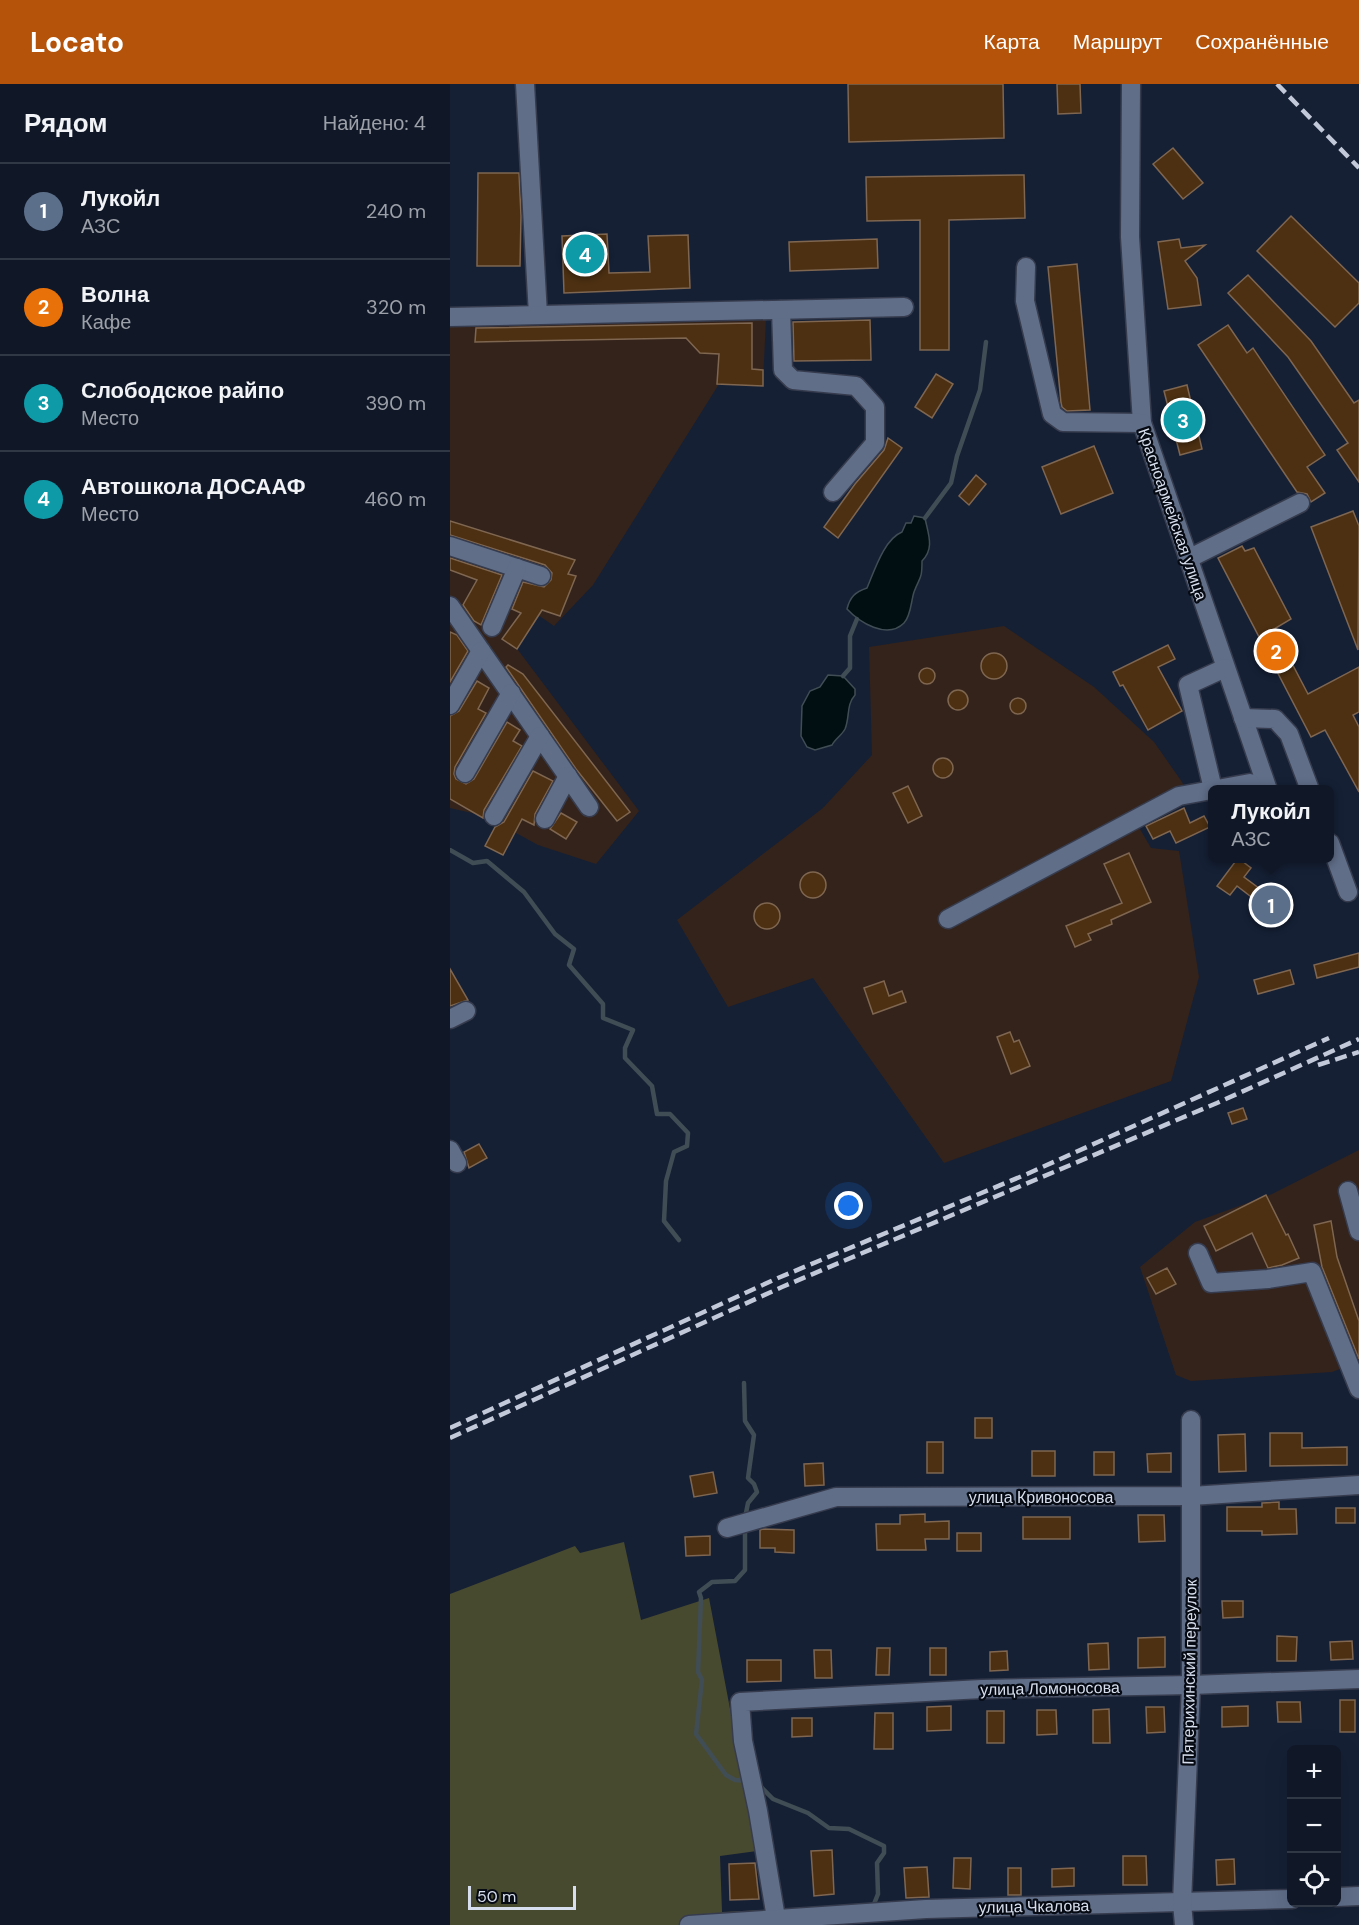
<!DOCTYPE html>
<html lang="ru">
<meta charset="utf-8">
<style>
:root{--surface:#101828;--page:#1e2534;--text:#f1f3f6;--muted:#9ca0a8;--line:#303745;--accent:#b45309}
body{margin:0;font-family:"DM Sans",sans-serif;background:var(--page);color:var(--text)}
.controls{position:absolute;right:18px;bottom:18px;display:grid;overflow:hidden;border-radius:9px;box-shadow:0 6px 24px #0002}
.controls button{width:54px;height:54px;display:grid;place-items:center;padding:0;border:0;border-bottom:2px solid var(--line);background:var(--surface);color:var(--text);font:30px sans-serif}
.scale{position:absolute;left:18px;bottom:15px;width:108px;box-sizing:border-box;padding-left:6px;border:3px solid #d7deed;border-top:0;font-size:16px;line-height:21px;white-space:nowrap;color:#d7deed;-webkit-text-stroke:4px #060a13;paint-order:stroke}
.you{position:absolute;left:399px;top:1122px;width:21px;height:21px;margin:-15px;border:4px solid #fff;border-radius:50%;background:#1a73e8;box-shadow:0 0 0 9px #1a73e833}
.badge{display:grid;place-items:center;width:39px;height:39px;border-radius:50%;background:var(--accent);color:#fff;font-size:20px;font-weight:700}
.pin{position:absolute;translate:-50% -50%;border:3px solid #fff;box-shadow:0 2px 6px #0006}
.popup{position:absolute;left:758px;top:701px;width:126px;height:78px;box-sizing:border-box;display:grid;place-content:center;border-radius:9px;background:var(--surface);filter:drop-shadow(0 2px 4px #0005);font-size:20px;white-space:nowrap;color:var(--muted)}
.popup b{font-size:22px;color:var(--text)}
.popup::after{content:'';position:absolute;left:50%;top:100%;margin-left:-12px;border:12px solid transparent;border-top-color:var(--surface)}
.list{margin:0;padding:0;list-style:none}
h2{display:flex;justify-content:space-between;align-items:center;height:78px;margin:0;padding:0 24px;font-size:26px}
h2 small{font-size:20px;font-weight:400;color:var(--muted)}
.list li{display:grid;grid-template-columns:39px 1fr auto;gap:18px;align-items:center;box-sizing:border-box;height:96px;padding:0 24px;border-top:2px solid var(--line)}
.list b{display:block;font-size:22px;white-space:nowrap}
.list p{margin:0;font-size:20px;white-space:nowrap;color:var(--muted)}
.list em{font-size:20px;font-style:normal;color:var(--muted)}
.icon{flex:none;width:33px;height:33px;fill:none;stroke:currentColor;stroke-width:2;stroke-linecap:round;stroke-linejoin:round}
.map{position:relative;flex:none;width:909px;height:1841px;overflow:hidden}
header{display:flex;align-items:center;gap:36px;box-sizing:border-box;height:84px;padding:0 30px;background:var(--accent);color:#fff}
header strong{font-size:28px}
nav{display:flex;gap:33px;margin-inline-start:auto;font-size:21px}
main{display:flex}
aside{flex:1;background:var(--surface)}
.map>svg:first-child{display:block}
.industrial{fill:#34231b}
.green{fill:#484a2f}
.water{fill:#010f12;stroke:#414d54;stroke-width:1.5}
.lines{fill:none;stroke-linecap:round;stroke-linejoin:round}
.stream{stroke:#414d54;stroke-width:4.5}
.building{fill:#4d3012;stroke:#7e6651;stroke-width:1.5}
.minor-casing{stroke:#363c4e;stroke-width:21}
.minor{stroke:#606e88;stroke-width:18}
.rail{stroke:#c2c9d9;stroke-width:4.5;stroke-dasharray:12 6;stroke-linecap:butt}
.labels{text-anchor:middle;stroke-width:4.5;stroke-linejoin:round;paint-order:stroke}
.street-label{font-size:16px;fill:#d7deed;stroke:#060a13}
</style>
<header>
<strong>Locato</strong>
<nav><a>Карта</a><a>Маршрут</a><a>Сохранённые</a></nav>
</header>
<main>
<aside>
<h2>Рядом<small>Найдено: 4</small></h2>
<ul class="list">
<li><span class="badge" style="background:#5c6f8a">1</span><div><b>Лукойл</b><p>АЗС</p></div><em>240 m</em></li>
<li><span class="badge" style="background:#e8710a">2</span><div><b>Волна</b><p>Кафе</p></div><em>320 m</em></li>
<li><span class="badge" style="background:#0f9aa8">3</span><div><b>Слободское райпо</b><p>Место</p></div><em>390 m</em></li>
<li><span class="badge" style="background:#0f9aa8">4</span><div><b>Автошкола ДОСААФ</b><p>Место</p></div><em>460 m</em></li>
</ul>
</aside>
<div class="map">
<svg width="909" height="1841" viewBox="0 0 909 1841">
<rect width="100%" height="100%" fill="#152035"/>
<!-- industrial -->
<g class="industrial">
<polygon points="316,235 313,298 269,300 143,501 104,542 88,531 65,562 189,727 146,780 88,761 35,732 0,724 0,242"/>
<polygon points="554,542 644,603 704,658 732,698 741,717 687,740 701,764 729,767 749,893 721,997 494,1079 363,894 278,923 227,836 373,724 422,671 419,563"/>
<polygon points="909,1066 909,1278 882,1288 741,1297 726,1291 690,1183 745,1138 822,1110"/>
</g>
<!-- green -->
<polygon class="green" points="174,1458 191,1536 259,1514 307,1767 270,1772 272,1828 313,1826 314,1841 0,1841 0,1510 125,1462 130,1469"/>
<!-- water -->
<g class="water">
<path d="M464,432L475,434C478,450 485,464 472,477C472,496 470,492 464,508C461,517 461,532 454,539C437,556 409,538 397,525C400,513 405,508 417,504C424,488 434,455 452,448L456,439H461Z"/>
<path d="M378,591L393,592L405,605V611C396,621 400,633 395,645C392,651 385,655 382,661L365,666L357,663L351,652L352,622L360,607L370,603Z"/>
</g>
<g class="lines">
<!-- stream -->
<g class="stream">
<polyline points="475,434 501,399 507,372 530,306 536,258"/>
<polyline points="393,592 400,584 400,552 407,535"/>
<polyline points="0,766 23,779 37,777 74,808 105,850 124,865 119,881 153,920 153,934 183,946 175,964 175,974 202,1002 207,1030 220,1030 238,1049 237,1062 224,1068 216,1097 214,1137 229,1156"/>
<polyline points="294,1299 295,1337 304,1351 298,1394 304,1400 307,1408 298,1419 295,1434"/>
<polyline points="295,1442 295,1486 285,1497 262,1498 249,1508 251,1514 248,1588 252,1596 246,1650 276,1691 285,1696 298,1697"/>
<polyline points="308,1700 323,1715 358,1729 379,1744 399,1745 434,1762 434,1769 427,1779 428,1810 422,1825"/>
</g>
</g>
<!-- building -->
<g class="building">
<polygon points="398,0 553,0 554,54 399,58"/>
<polygon points="607,0 630,0 631,29 608,30"/>
<polygon points="723,64 753,99 733,115 703,80"/>
<polygon points="28,89 69,89 71,132 70,182 27,182"/>
<polygon points="574,91 575,134 499,136 499,266 470,266 470,136 417,137 416,93"/>
<polygon points="841,132 909,199 909,219 885,243 807,167"/>
<polygon points="157,150 159,189 200,188 198,152 238,151 240,204 114,209 112,152"/>
<polygon points="427,155 428,184 340,187 339,158"/>
<polygon points="729,155 731,164 755,161 735,177 747,194 751,221 718,225 708,158"/>
<polygon points="627,180 640,326 617,327 612,323 611,319 598,183"/>
<polygon points="798,191 861,257 904,319 909,316 909,398 887,366 898,359 838,273 778,209"/>
<polygon points="420,236 421,276 344,277 343,238"/>
<polygon points="302,239 302,285 313,286 313,302 267,300 269,270 250,269 236,254 25,258 26,244"/>
<polygon points="778,241 797,269 803,264 875,371 857,383 875,409 861,418 857,410 847,408 748,261"/>
<polygon points="486,290 503,300 482,334 465,323"/>
<polygon points="737,301 752,365 730,371 714,307"/>
<polygon points="438,354 452,364 388,454 374,443 405,400 434,366"/>
<polygon points="644,362 663,409 611,430 592,383"/>
<polygon points="526,391 536,400 519,421 509,412"/>
<polygon points="903,427 909,442 908,566 861,443"/>
<polygon points="0,437 125,476 118,490 126,492 110,532 92,526 67,565 52,555 71,529 62,525 73,498 94,503 101,496 102,489 95,481 0,451"/>
<polygon points="792,462 795,467 804,464 841,535 824,545 858,610 909,583 909,628 903,631 909,643 909,708 875,646 861,653 768,474"/>
<polygon points="0,474 52,491 31,541 24,537 13,521 27,496 0,486"/>
<polygon points="0,548 7,551 18,567 0,598"/>
<polygon points="718,561 725,575 708,583 732,627 698,646 673,601 670,602 663,588"/>
<circle cx="544" cy="582" r="13"/>
<polygon points="58,581 73,590 180,728 167,737 126,685 56,583"/>
<circle cx="477" cy="592" r="8"/>
<polygon points="27,597 39,604 28,625 36,629 5,683 4,690 6,695 16,700 24,695 57,638 70,646 63,657 72,662 34,726 33,734 0,715 0,632 9,627"/>
<circle cx="508" cy="616" r="10"/>
<circle cx="568" cy="622" r="8"/>
<circle cx="493" cy="684" r="10"/>
<polygon points="83,687 103,697 85,730 84,741 72,735 53,771 35,762 45,743 54,738"/>
<polygon points="458,702 472,732 458,739 443,709"/>
<polygon points="734,724 740,739 754,732 760,743 726,759 720,747 703,755 696,742"/>
<polygon points="111,729 127,738 116,755 100,745"/>
<polygon points="679,769 701,818 661,836 662,840 638,850 641,856 625,863 616,842 672,819 654,780"/>
<polygon points="788,774 801,784 794,793 817,810 820,806 837,819 823,837 806,823 809,819 787,802 780,811 767,802"/>
<circle cx="363" cy="801" r="13"/>
<circle cx="317" cy="832" r="13"/>
<polygon points="909,869 909,883 867,894 864,881"/>
<polygon points="0,885 18,916 0,922"/>
<polygon points="840,886 844,900 808,910 804,896"/>
<polygon points="434,897 439,912 452,907 456,918 423,930 414,904"/>
<polygon points="560,948 564,958 569,956 580,982 561,990 547,953"/>
<polygon points="793,1024 797,1035 782,1040 778,1029"/>
<polygon points="29,1060 37,1074 19,1084 14,1068"/>
<polygon points="816,1111 836,1151 838,1150 849,1174 832,1181 818,1184 802,1149 766,1167 754,1142"/>
<polygon points="881,1137 887,1173 909,1237 909,1275 872,1183 864,1141"/>
<polygon points="717,1184 726,1200 706,1210 697,1194"/>
<rect x="525" y="1334" width="17" height="20"/>
<polygon points="820,1349 852,1349 852,1364 897,1363 897,1381 820,1382"/>
<polygon points="795,1350 796,1387 769,1388 768,1351"/>
<rect x="477" y="1358" width="16" height="31"/>
<rect x="582" y="1367" width="23" height="25"/>
<rect x="644" y="1368" width="20" height="23"/>
<polygon points="721,1369 721,1388 698,1388 697,1370"/>
<polygon points="373,1379 374,1401 355,1402 354,1380"/>
<polygon points="263,1388 267,1409 244,1413 240,1392"/>
<polygon points="829,1418 829,1425 846,1425 847,1450 812,1451 812,1447 777,1447 777,1423 812,1423 812,1419"/>
<rect x="886" y="1424" width="19" height="15"/>
<polygon points="475,1430 475,1438 499,1437 499,1455 475,1455 476,1466 427,1466 426,1440 450,1440 450,1431"/>
<polygon points="688,1431 714,1431 715,1457 689,1458"/>
<rect x="573" y="1433" width="47" height="22"/>
<polygon points="313,1445 344,1446 344,1469 325,1468 325,1464 310,1464 310,1446"/>
<rect x="507" y="1449" width="24" height="18"/>
<polygon points="260,1452 260,1471 236,1472 235,1453"/>
<polygon points="772,1517 793,1517 793,1533 773,1534"/>
<polygon points="827,1552 847,1553 846,1577 827,1577"/>
<polygon points="715,1553 715,1583 688,1584 688,1554"/>
<polygon points="902,1557 903,1575 881,1576 880,1558"/>
<polygon points="658,1559 659,1585 639,1586 638,1560"/>
<polygon points="427,1564 440,1564 439,1591 426,1591"/>
<rect x="480" y="1564" width="16" height="27"/>
<polygon points="364,1566 381,1566 382,1594 365,1594"/>
<polygon points="557,1567 558,1586 540,1587 540,1568"/>
<polygon points="297,1576 331,1576 331,1597 297,1598"/>
<rect x="890" y="1616" width="15" height="32"/>
<polygon points="827,1618 850,1618 851,1638 828,1638"/>
<polygon points="501,1622 501,1646 477,1647 477,1623"/>
<polygon points="798,1622 798,1642 772,1643 772,1623"/>
<polygon points="696,1623 714,1623 715,1648 697,1649"/>
<polygon points="659,1625 660,1659 643,1659 643,1626"/>
<polygon points="587,1626 606,1626 607,1650 587,1651"/>
<rect x="537" y="1627" width="17" height="32"/>
<polygon points="425,1629 443,1629 443,1665 424,1665"/>
<polygon points="342,1634 362,1634 362,1652 342,1653"/>
<polygon points="382,1766 384,1810 364,1812 361,1767"/>
<polygon points="673,1772 696,1772 697,1801 673,1801"/>
<polygon points="504,1774 521,1774 520,1805 503,1804"/>
<polygon points="784,1775 785,1800 767,1801 766,1776"/>
<polygon points="305,1779 309,1815 280,1816 279,1780"/>
<polygon points="477,1783 479,1813 456,1814 454,1784"/>
<rect x="558" y="1784" width="13" height="27"/>
<polygon points="624,1784 624,1802 602,1803 602,1785"/>
</g>
<g class="lines">
<defs>
<g id="minor">
<polyline points="75,0 88,231"/>
<polyline points="681,0 680,153 692,339 818,706"/>
<polyline points="576,183 575,217 602,330 613,338 692,339"/>
<polyline points="331,226 333,286 343,296 406,302 425,323 425,359 383,408"/>
<polyline points="0,233 454,223"/>
<polyline points="0,462 91,492"/>
<polyline points="738,475 850,419"/>
<polyline points="0,522 139,723"/>
<polyline points="42,543 67,484"/>
<polyline points="0,621 31,567"/>
<polyline points="793,634 825,635 839,650 860,706"/>
<polyline points="15,689 61,609"/>
<polyline points="763,705 738,601 775,584"/>
<polyline points="44,732 90,652"/>
<polyline points="95,735 118,692"/>
<polyline points="880,759 898,808"/>
<polyline points="498,835 729,712 800,699"/>
<polyline points="0,935 16,927"/>
<polyline points="0,1066 7,1079"/>
<polyline points="898,1107 909,1147"/>
<polyline points="748,1169 761,1199 818,1195 862,1188 909,1305"/>
<polyline points="277,1444 386,1413 741,1412 909,1401"/>
<polyline points="886,1813 909,1812"/>
<polyline points="326,1834 308,1727 293,1657 290,1618 532,1605 741,1601 909,1595"/>
<polyline points="239,1841 476,1825 842,1815"/>
<polyline points="734,1841 732,1819 741,1601 741,1336"/>
</g>
</defs>
<!-- minor casing -->
<use href="#minor" class="minor-casing"/>
<!-- minor -->
<use href="#minor" class="minor"/>
<!-- rail -->
<g class="rail">
<polyline points="827,0 909,84"/>
<polyline points="868,981 909,968"/>
<polyline points="0,1344 328,1194 577,1090 879,954"/>
<polyline points="0,1354 332,1203 767,1019 909,955"/>
</g>
</g>
<g class="labels">
<!-- street labels -->
<g class="street-label">
<text transform="translate(723 430) rotate(71)" y="6">Красноармейская улица</text>
<text x="591" y="1419">улица Кривоносова</text>
<text transform="translate(739 1588) rotate(-89)" y="6">Пятерихинский переулок</text>
<text transform="translate(600 1604) rotate(-1)" y="6">улица Ломоносова</text>
<text transform="translate(584 1822) rotate(-1)" y="6">улица Чкалова</text>
</g>
</g>
</svg>
<div class="controls">
<button>+</button>
<button>−</button>
<button><svg class="icon" aria-label="locate" viewBox="0 0 24 24"><circle cx="12" cy="12" r="6"/><path d="M12 2v4M12 18v4M2 12h4M18 12h4"/></svg></button>
</div>
<div class="scale">50 m</div>
<div class="you"></div>
<div class="pin badge" style="left:821px;top:821px;background:#5c6f8a">1</div>
<div class="popup"><b>Лукойл</b>АЗС</div>
<div class="pin badge" style="left:826px;top:567px;background:#e8710a">2</div>
<div class="pin badge" style="left:733px;top:336px;background:#0f9aa8">3</div>
<div class="pin badge" style="left:135px;top:170px;background:#0f9aa8">4</div>
</div>
</main>
